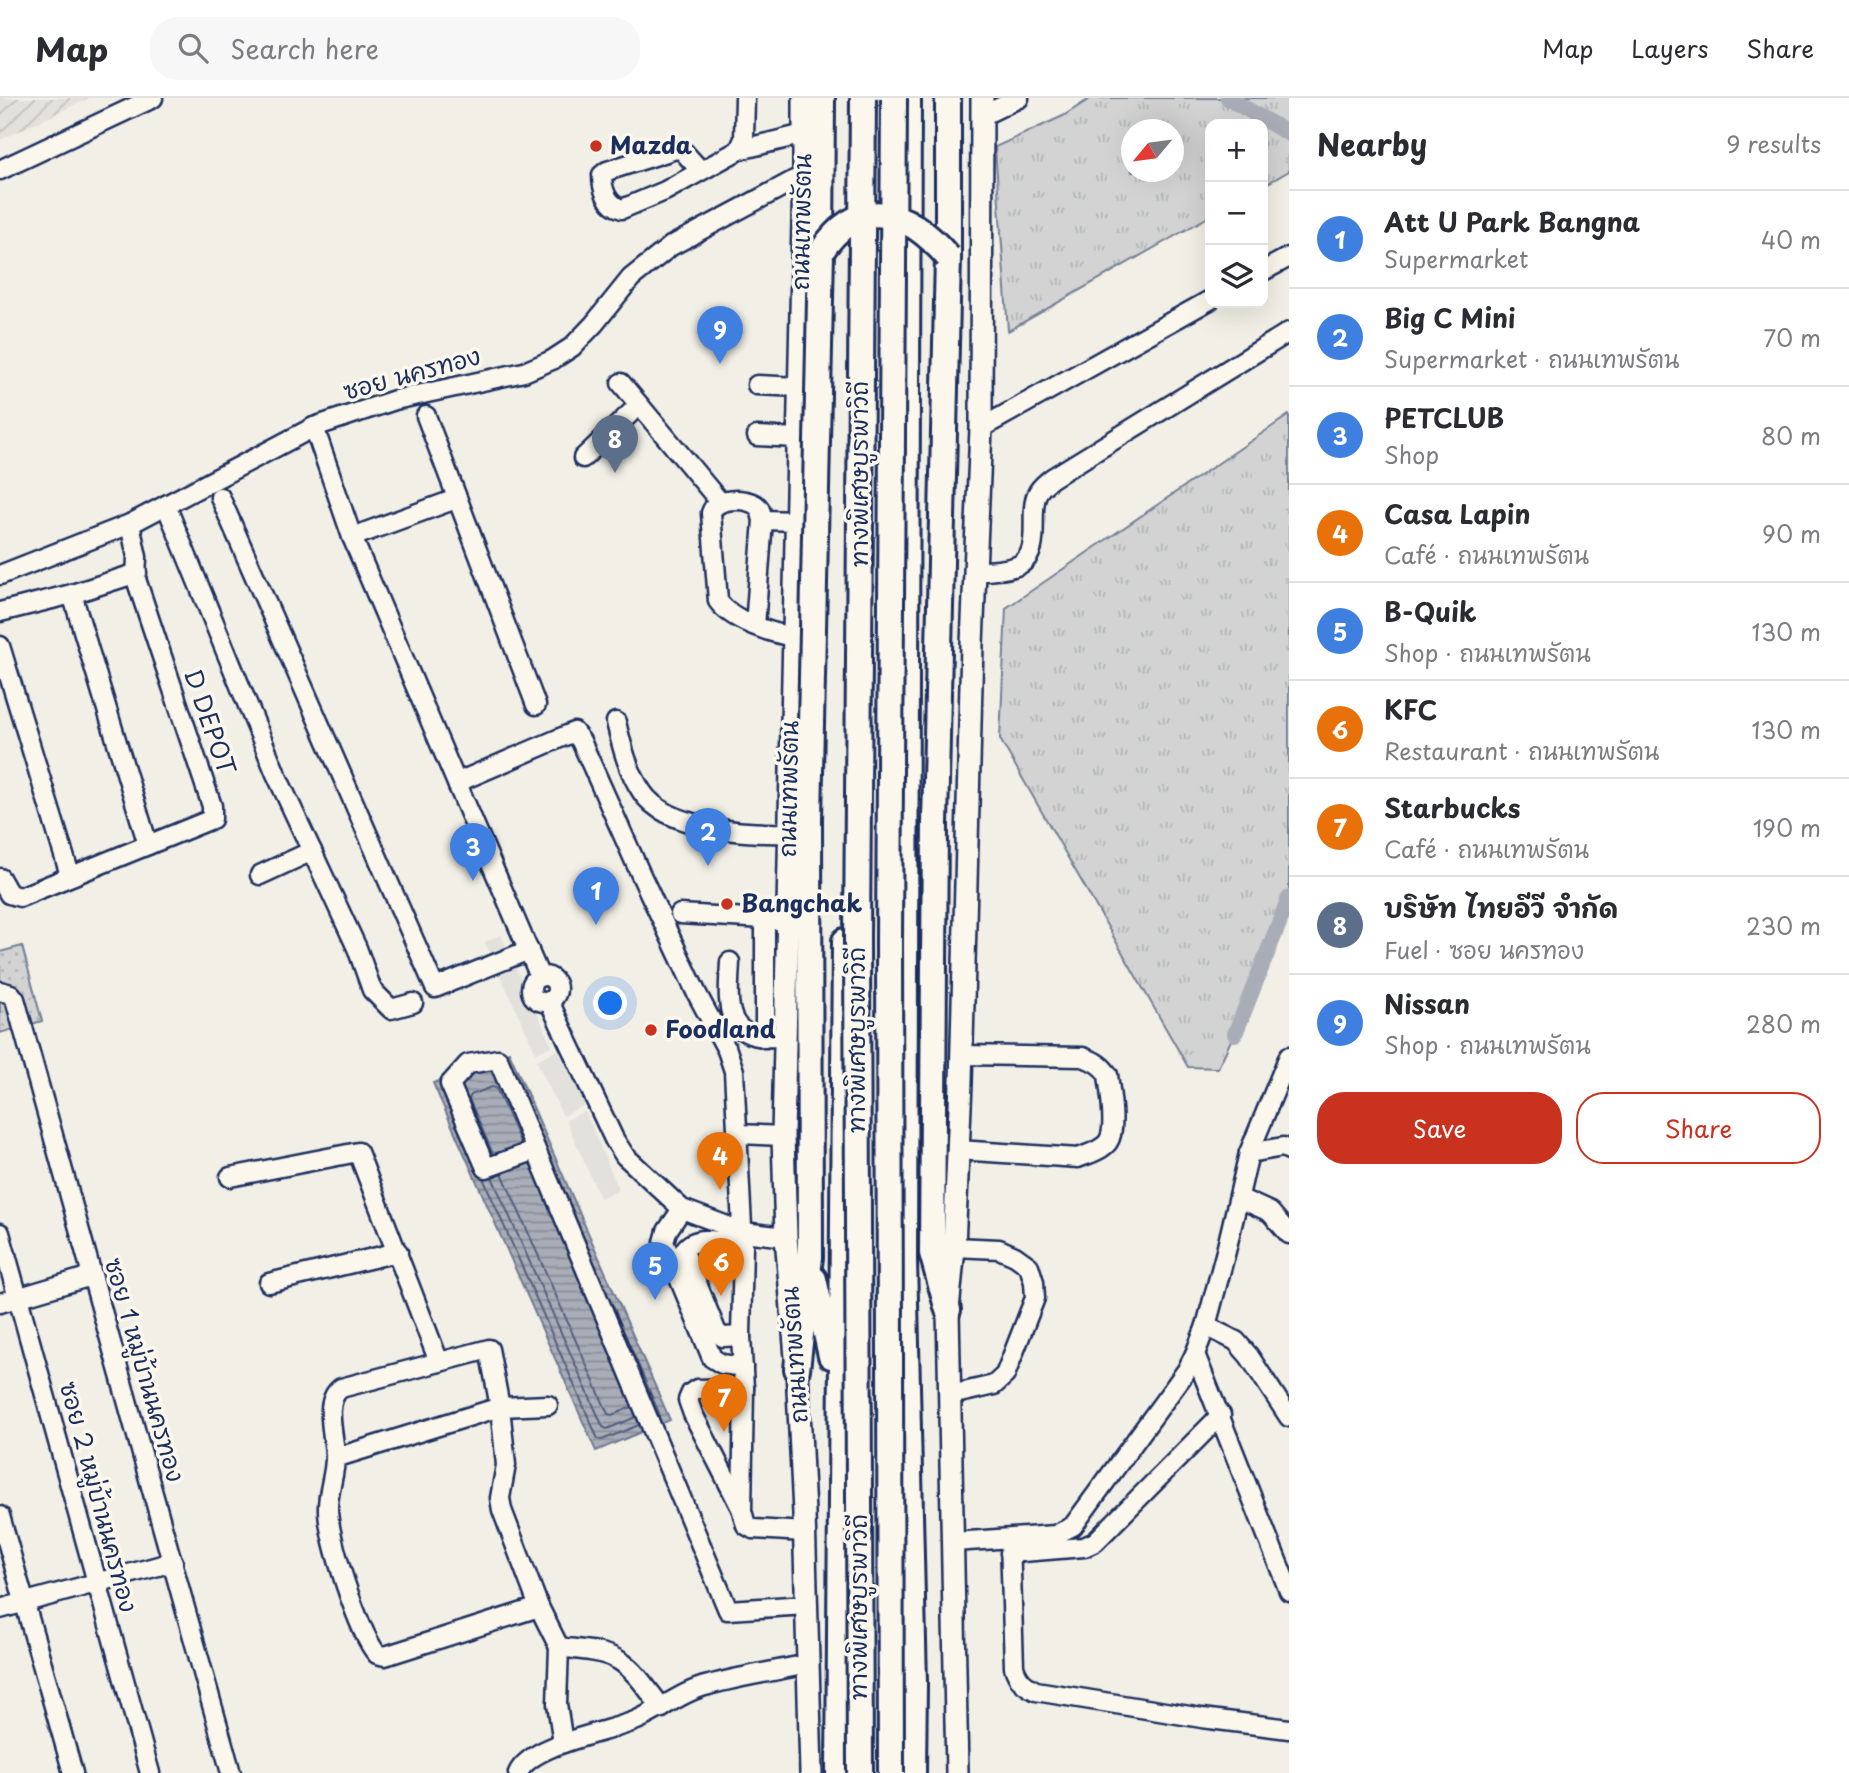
<!DOCTYPE html>
<meta charset="utf-8">
<style>
:root{--surface:#fff;--page:#f7f7f7;--text:#2b2b33;--muted:#7c7c81;--line:#e1e1e2;--accent:#c8321e}
body{margin:0;font-family:"Playpen Sans","Playpen Sans Thai",sans-serif;background:var(--page);color:var(--text)}
.controls{position:absolute;right:21px;top:21px;display:grid;overflow:hidden;border-radius:14px;box-shadow:0 7px 28px #0002}
.controls button{width:63px;height:63px;display:grid;place-items:center;padding:0;border:0;border-bottom:2px solid var(--line);background:var(--surface);color:var(--text);font:35px sans-serif}
.compass{position:absolute;left:1121px;top:21px;width:63px;height:63px;border-radius:50%;background:var(--surface);box-shadow:0 7px 28px #0002;rotate:241deg}
.you{position:absolute;left:611px;top:906px;width:24px;height:24px;margin:-18px;border:5px solid #fff;border-radius:50%;background:#1a73e8;box-shadow:0 0 0 10px #1a73e833}
.badge{display:grid;place-items:center;width:46px;height:46px;border-radius:50%;background:var(--accent);color:#fff;font-size:23px;font-weight:700}
.pin{position:absolute;translate:-50% -58px;filter:drop-shadow(0 2px 4px #0008)}
.pin::after{content:'';position:absolute;top:37px;width:24px;height:21px;background:inherit;clip-path:polygon(0 0,100% 0,50% 100%)}
.list{margin:0;padding:0;list-style:none}
h2{display:flex;justify-content:space-between;align-items:center;height:91px;margin:0;padding:0 28px;font-size:30px}
h2 small{font-size:23px;font-weight:400;color:var(--muted)}
.list li{display:grid;grid-template-columns:46px 1fr auto;gap:21px;align-items:center;box-sizing:border-box;height:98px;padding:0 28px;border-top:2px solid var(--line)}
.list b{display:block;font-size:26px;white-space:nowrap}
.list p{margin:0;font-size:23px;white-space:nowrap;color:var(--muted)}
.list em{font-size:23px;font-style:normal;color:var(--muted)}
.actions{display:flex;gap:14px;padding:21px 28px}
.actions a{flex:1;padding:16px 0;border:2px solid var(--accent);border-radius:28px;text-align:center;font-size:24px;color:var(--accent)}
.actions .main{background:var(--accent);color:#fff}
.icon{flex:none;width:38px;height:38px;fill:none;stroke:currentColor;stroke-width:2;stroke-linecap:round;stroke-linejoin:round}
.map{position:relative;flex:none;width:1289px;height:1675px;overflow:hidden}
header{display:flex;align-items:center;gap:42px;box-sizing:border-box;height:98px;padding:0 35px;background:var(--surface);border-bottom:2px solid var(--line)}
header strong{font-size:33px}
nav{display:flex;gap:38px;margin-inline-start:auto;font-size:24px}
.search{width:490px;height:63px;background:var(--page);display:flex;align-items:center;gap:18px;box-sizing:border-box;padding:0 24px;border-radius:28px;color:var(--muted);font-size:26px}
main{display:flex}
aside{flex:1;background:var(--surface)}
.map>svg:first-child{display:block}
.built{fill:#e2e1dc}
.industrial{fill:url(#industrial-furrows)}
.grass{fill:url(#grass-tufts);stroke:#768198;stroke-width:2;fill-rule:evenodd}
.park{fill:url(#park-dots);stroke:#768198;stroke-width:2}
.water{fill:url(#water-rules);stroke:#707b93;stroke-width:2}
.lines{fill:none;stroke-linecap:round;stroke-linejoin:round}
.shore{stroke:#546182;stroke-width:2}
.canal{stroke:#a9adb7;stroke-width:16}
.minor-casing{stroke:#1b2f5e;stroke-width:23}
.major-casing{stroke:#1b2f5e;stroke-width:26}
.highway-casing{stroke:#1b2f5e;stroke-width:30}
.minor{stroke:#fbf7ec;stroke-width:18}
.major{stroke:#fbf7ec;stroke-width:21}
.highway{stroke:#fbf7ec;stroke-width:24}
.highway-bridge-casing{stroke:#1b2f5e;stroke-width:30;stroke-linecap:butt}
.highway-bridge{stroke:#fbf7ec;stroke-width:24}
.poi-dot{fill:#c8321e;stroke:#fbf7ec;stroke-width:2.5}
.labels{text-anchor:middle;stroke-width:7;stroke-linejoin:round;paint-order:stroke}
.poi-label{font-size:24px;font-weight:bold;fill:#1b2f5e;stroke:#fbf7ec;text-anchor:start}
.street-label{font-size:24px;fill:#1b2f5e;stroke:#fbf7ec}
</style>
<header>
<strong>Map</strong>
<div class="search"><svg class="icon" aria-label="search" viewBox="0 0 24 24"><circle cx="10" cy="10" r="6"/><path d="M15 15l6 6"/></svg>Search here</div>
<nav><a>Map</a><a>Layers</a><a>Share</a></nav>
</header>
<main>
<div class="map">
<svg width="1289" height="1675" viewBox="0 0 1289 1675">
<defs>
<pattern id="industrial-furrows" width="10" height="10" patternUnits="userSpaceOnUse" patternTransform="scale(1.75)"><rect width="10" height="10" fill="#e2e1dc"/><path d="M-1 1l2-2M0 10L10 0M9 11l2-2" fill="none" stroke="#c1c1bf"/></pattern>
<pattern id="grass-tufts" width="24" height="20" patternUnits="userSpaceOnUse" patternTransform="scale(1.75)"><rect width="24" height="20" fill="#d2d3d2"/><path d="M3 7l-1-3M5 7V3M7 7l1-3M15 17l-1-3M17 17v-4M19 17l1-3" fill="none" stroke="#b4b5b7"/></pattern>
<pattern id="park-dots" width="8" height="8" patternUnits="userSpaceOnUse" patternTransform="scale(1.75)"><rect width="8" height="8" fill="#d2d3d2"/><path d="M2 2h.1M6 6h.1" fill="none" stroke="#b4b5b7" stroke-width="1.8" stroke-linecap="round"/></pattern>
<pattern id="water-rules" width="6" height="5" patternUnits="userSpaceOnUse" patternTransform="scale(1.75)"><rect width="6" height="5" fill="#a9adb7"/><path d="M0 2.5h6" fill="none" stroke="#898d98"/></pattern>
</defs>
<rect width="100%" height="100%" fill="#f2efe6"/>
<filter id="ink" filterUnits="userSpaceOnUse"><feTurbulence type="fractalNoise" baseFrequency=".0143" numOctaves="2"/><feDisplacementMap in="SourceGraphic" scale="14" xChannelSelector="R" yChannelSelector="G"/><feConvolveMatrix kernelMatrix="1 2 1 2 8 2 1 2 1" color-interpolation-filters="sRGB"/></filter>
<g filter="url(#ink)">
<!-- built -->
<g class="built">
<polygon points="501,837 552,948 536,955 485,844"/>
<polygon points="558,952 585,1007 563,1018 536,962"/>
<polygon points="585,1013 619,1092 600,1100 566,1022"/>
</g>
<!-- industrial -->
<polygon class="industrial" points="0,0 89,0 0,42"/>
<!-- grass -->
<g class="grass">
<path d="M1091,0H1289V73L1263,88V26H1210V118L1008,233L995,49L1063,18ZM1132,32H1174V74H1132Z"/>
<polygon points="1289,317 1289,819 1218,970 1188,969 1000,641 1006,510"/>
</g>
<!-- park -->
<polygon class="park" points="22,848 42,923 0,935 0,854"/>
<!-- water -->
<polygon class="water" points="509,954 670,1322 596,1353 433,985"/>
<g class="lines">
<!-- shore -->
<g class="shore">
<polyline points="493,1056 469,1001 471,997 492,989 496,990 521,1046"/>
<polyline points="502,1075 608,1316 612,1317 632,1309"/>
<polyline points="492,1079 603,1329 607,1331 636,1319"/>
<polyline points="483,1080 598,1341 602,1342 639,1327"/>
<polyline points="612,1206 659,1315 659,1319"/>
</g>
<!-- canal -->
<g class="canal">
<polyline points="1228,0 1289,36"/>
<polyline points="1235,936 1289,800"/>
</g>
<defs>
<g id="minor">
<polyline points="982,18 1019,0"/>
<polyline points="739,52 804,36"/>
<polyline points="0,72 153,0"/>
<path d="M700,72L682,52L676,51L607,73L602,77C602,91 607,107 622,111L665,93L739,52L744,41L745,0"/>
<polyline points="1263,173 1289,159"/>
<polyline points="621,285 720,404"/>
<polyline points="757,287 799,289"/>
<polyline points="426,318 536,607"/>
<polyline points="314,329 352,439"/>
<polyline points="981,330 1210,202"/>
<polyline points="757,338 798,340"/>
<polyline points="583,360 639,307"/>
<polyline points="220,399 435,890 529,852"/>
<polyline points="456,401 352,439 458,688"/>
<polyline points="166,407 276,676 357,850 372,892 391,911 413,905"/>
<polyline points="763,422 797,423"/>
<path d="M976,474C989,472 1007,473 1019,467C1043,454 1028,417 1037,396C1040,389 1046,385 1052,380L1289,234"/>
<polyline points="137,475 72,496 148,747"/>
<polyline points="0,477 130,426 314,329 395,302 524,274 552,262 572,249 594,226 631,180 671,148 804,77"/>
<polyline points="0,514 72,496"/>
<path d="M755,528L763,422C761,416 761,410 756,407C744,399 715,400 711,415L718,503C732,523 771,535 794,539"/>
<polyline points="0,548 70,777"/>
<path d="M616,624C622,649 628,673 642,694C667,732 748,736 788,735"/>
<polyline points="260,777 312,753"/>
<polyline points="0,780 9,796 20,799 212,721 212,708 136,481 137,459 130,426"/>
<polyline points="680,816 765,821"/>
<path d="M730,864C728,904 722,942 776,939"/>
<circle cx="544" cy="891" r="13"/>
<polyline points="540,879 458,688 465,681 574,634 581,643 641,777 697,896 727,952 734,973 743,1148 741,1238 744,1290 742,1413 746,1427 753,1431 805,1434"/>
<polyline points="0,893 11,896 15,901 231,1675"/>
<polyline points="549,903 614,1041 625,1058 682,1111 743,1134 786,1139"/>
<polyline points="765,940 765,821 786,823"/>
<polyline points="739,1036 783,1038"/>
<polyline points="536,1052 486,1070 450,986 468,966 498,961 728,1512 807,1507"/>
<path d="M958,1052L1078,1060C1088,1056 1101,1053 1108,1044C1117,1031 1110,993 1108,977C1102,967 1094,963 1083,959L962,957"/>
<polyline points="1249,1055 1283,1049 1289,1052"/>
<polyline points="230,1079 358,1054 439,1264"/>
<polyline points="1239,1100 1270,1114 1289,1136"/>
<polyline points="682,1111 667,1133 664,1144 712,1260 722,1266 743,1269"/>
<polyline points="0,1135 150,1675"/>
<polyline points="269,1185 398,1154"/>
<polyline points="0,1205 91,1178"/>
<polyline points="1206,1228 1236,1243 1249,1258 1289,1319"/>
<path d="M741,1238L723,1239L717,1235L684,1153C695,1134 726,1145 743,1148"/>
<polyline points="1195,1256 1289,1493"/>
<polyline points="951,1297 994,1287 1005,1277 1035,1200 1034,1184 1029,1168 1015,1158 999,1151 954,1149"/>
<polyline points="548,1307 500,1309 506,1367 500,1400 502,1412 539,1509 559,1549 557,1606 563,1645"/>
<path d="M335,1360L500,1309L489,1251L341,1290C323,1303 334,1336 335,1356C336,1374 328,1392 328,1409C327,1438 359,1536 377,1556L385,1558L539,1509"/>
<polyline points="741,1410 693,1316 688,1302 691,1295 697,1291 744,1290"/>
<polyline points="0,1418 73,1675"/>
<path d="M1010,1442L1014,1569C1018,1582 1024,1587 1036,1593L1202,1620L1289,1631"/>
<polyline points="954,1444 1055,1437 1073,1428 1187,1272 1195,1256 1206,1228 1226,1153 1249,1055 1289,958"/>
<polyline points="1010,1455 1084,1449 1095,1444 1221,1317"/>
<polyline points="0,1511 173,1464"/>
<path d="M559,1549C579,1552 603,1552 620,1563C637,1574 649,1594 662,1610"/>
<path d="M518,1675C532,1645 607,1635 637,1622C662,1611 683,1593 709,1587C742,1578 775,1573 808,1566"/>
</g>
<g id="major">
<polyline points="804,0 804,77 783,1038 786,1139 797,1271 804,1415 811,1675"/>
<polyline points="957,1675 948,1212 954,1149 961,985 972,546 981,330 982,0"/>
</g>
<g id="highway">
<polyline points="908,0 904,1162 914,1585 913,1675"/>
<polyline points="948,0 948,159 935,726 932,1155 948,1212"/>
<polyline points="821,154 822,0"/>
<polyline points="814,1181 831,1258"/>
<polyline points="797,1271 810,1159 809,721"/>
<polyline points="839,1675 845,843"/>
</g>
</defs>
<!-- minor casing -->
<use href="#minor" class="minor-casing"/>
<!-- major casing -->
<use href="#major" class="major-casing"/>
<!-- highway casing -->
<use href="#highway" class="highway-casing"/>
<!-- minor -->
<use href="#minor" class="minor"/>
<!-- major -->
<use href="#major" class="major"/>
<!-- highway -->
<use href="#highway" class="highway"/>
<defs>
<g id="highway-bridge">
<path d="M809,721L821,154C860,95 908,112 948,159"/>
<polyline points="860,1675 857,840 863,0"/>
<polyline points="891,1675 889,844 894,0"/>
</g>
</defs>
<!-- highway-bridge casing -->
<use href="#highway-bridge" class="highway-bridge-casing"/>
<!-- highway-bridge -->
<use href="#highway-bridge" class="highway-bridge"/>
</g>
</g>
<!-- markers -->
<g class="poi-dot">
<circle cx="596" cy="48" r="7"/>
<circle cx="727" cy="806" r="7"/>
<circle cx="651" cy="932" r="7"/>
</g>
<g class="labels">
<!-- poi labels -->
<g class="poi-label">
<text x="610" y="56">Mazda</text>
<text x="741" y="814">Bangchak</text>
<text x="665" y="940">Foodland</text>
</g>
<!-- street labels -->
<g class="street-label">
<text transform="translate(802 124) rotate(-89)" y="8">ถนนเทพรัตน</text>
<text transform="translate(412 276) rotate(-15)" y="8">ซอย นครทอง</text>
<text transform="translate(860 376) rotate(-90)" y="8">ทางพิเศษบูรพาวิถี</text>
<text transform="translate(209 624) rotate(71)" y="8">D DEPOT</text>
<text transform="translate(789 691) rotate(-89)" y="8">ถนนเทพรัตน</text>
<text transform="translate(857 942) rotate(-90)" y="8">ทางพิเศษบูรพาวิถี</text>
<text transform="translate(795 1257) rotate(-94)" y="8">ถนนเทพรัตน</text>
<text transform="translate(144 1272) rotate(74)" y="8">ซอย 1 หมู่บ้านนครทอง</text>
<text transform="translate(98 1399) rotate(75)" y="8">ซอย 2 หมู่บ้านนครทอง</text>
<text transform="translate(859 1509) rotate(-90)" y="8">ทางพิเศษบูรพาวิถี</text>
</g>
</g>
</svg>
<div class="controls">
<button>+</button>
<button>−</button>
<button><svg class="icon" aria-label="layers" viewBox="0 0 24 24"><path d="M12 4l9 5-9 5-9-5zM3 14l9 5 9-5"/></svg></button>
</div>
<svg class="compass" viewBox="-18 -18 36 36"><path d="M0-13l5 13h-10z" fill="#e53935"/><path d="M0 13l5-13h-10z" fill="#7c7c81"/></svg>
<div class="you"></div>
<div class="pin badge" style="left:596px;top:827px;background:#3f7fe0">1</div>
<div class="pin badge" style="left:708px;top:768px;background:#3f7fe0">2</div>
<div class="pin badge" style="left:473px;top:783px;background:#3f7fe0">3</div>
<div class="pin badge" style="left:720px;top:1092px;background:#e8710a">4</div>
<div class="pin badge" style="left:655px;top:1202px;background:#3f7fe0">5</div>
<div class="pin badge" style="left:721px;top:1198px;background:#e8710a">6</div>
<div class="pin badge" style="left:724px;top:1334px;background:#e8710a">7</div>
<div class="pin badge" style="left:615px;top:375px;background:#5c6f8a">8</div>
<div class="pin badge" style="left:720px;top:266px;background:#3f7fe0">9</div>
</div>
<aside>
<h2>Nearby<small>9 results</small></h2>
<ul class="list">
<li><span class="badge" style="background:#3f7fe0">1</span><div><b>Att U Park Bangna</b><p>Supermarket</p></div><em>40 m</em></li>
<li><span class="badge" style="background:#3f7fe0">2</span><div><b>Big C Mini</b><p>Supermarket · ถนนเทพรัตน</p></div><em>70 m</em></li>
<li><span class="badge" style="background:#3f7fe0">3</span><div><b>PETCLUB</b><p>Shop</p></div><em>80 m</em></li>
<li><span class="badge" style="background:#e8710a">4</span><div><b>Casa Lapin</b><p>Café · ถนนเทพรัตน</p></div><em>90 m</em></li>
<li><span class="badge" style="background:#3f7fe0">5</span><div><b>B-Quik</b><p>Shop · ถนนเทพรัตน</p></div><em>130 m</em></li>
<li><span class="badge" style="background:#e8710a">6</span><div><b>KFC</b><p>Restaurant · ถนนเทพรัตน</p></div><em>130 m</em></li>
<li><span class="badge" style="background:#e8710a">7</span><div><b>Starbucks</b><p>Café · ถนนเทพรัตน</p></div><em>190 m</em></li>
<li><span class="badge" style="background:#5c6f8a">8</span><div><b>บริษัท ไทยอีวี จำกัด</b><p>Fuel · ซอย นครทอง</p></div><em>230 m</em></li>
<li><span class="badge" style="background:#3f7fe0">9</span><div><b>Nissan</b><p>Shop · ถนนเทพรัตน</p></div><em>280 m</em></li>
</ul>
<div class="actions"><a class="main">Save</a><a>Share</a></div>
</aside>
</main>
